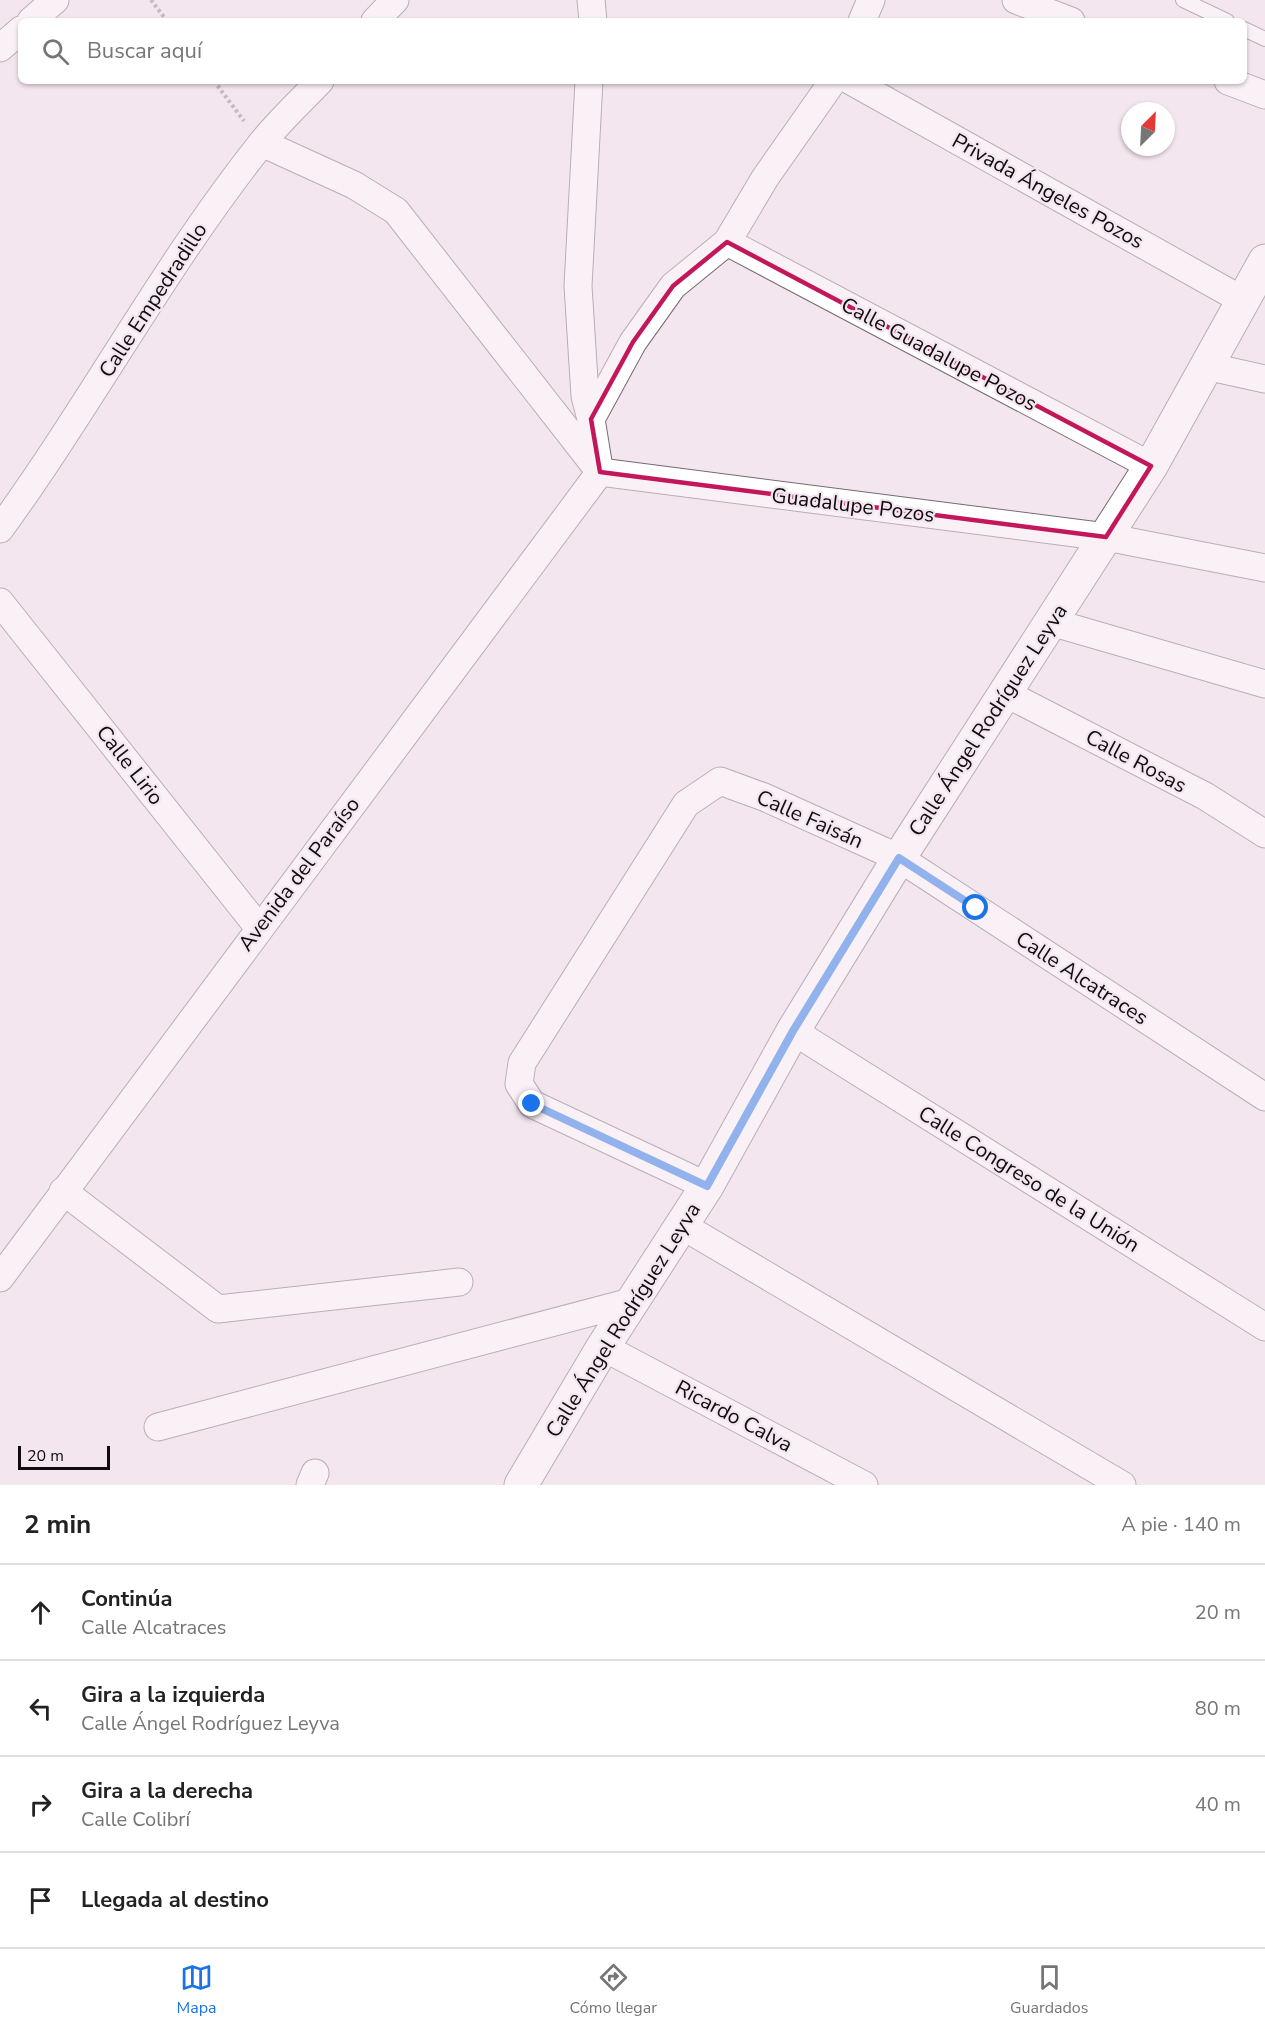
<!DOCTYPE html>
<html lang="es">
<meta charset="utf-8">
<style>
:root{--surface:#fff;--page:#f2f2f2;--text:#222;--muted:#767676;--line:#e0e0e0;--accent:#1a73e8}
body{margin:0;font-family:"Nunito Sans",sans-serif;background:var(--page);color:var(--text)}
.compass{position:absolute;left:1121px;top:102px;width:54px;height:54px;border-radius:50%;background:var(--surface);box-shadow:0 2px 4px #0004;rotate:24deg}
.scale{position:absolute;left:18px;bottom:15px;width:92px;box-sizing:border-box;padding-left:6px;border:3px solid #100b0e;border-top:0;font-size:16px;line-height:21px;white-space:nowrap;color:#100b0e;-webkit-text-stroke:4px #f4e6ef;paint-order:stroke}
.stop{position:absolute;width:18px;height:18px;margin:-14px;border:4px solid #1a73e8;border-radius:50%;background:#fff}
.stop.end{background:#1a73e8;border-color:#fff;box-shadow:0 2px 6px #0008}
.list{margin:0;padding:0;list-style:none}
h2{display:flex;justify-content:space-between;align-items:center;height:78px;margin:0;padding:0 24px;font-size:26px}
h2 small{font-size:20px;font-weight:400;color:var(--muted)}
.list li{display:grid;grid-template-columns:39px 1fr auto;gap:18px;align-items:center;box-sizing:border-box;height:96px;padding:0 24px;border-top:2px solid var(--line)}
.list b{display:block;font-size:22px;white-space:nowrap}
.list p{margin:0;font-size:20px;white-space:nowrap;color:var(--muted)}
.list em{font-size:20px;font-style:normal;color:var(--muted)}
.icon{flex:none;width:33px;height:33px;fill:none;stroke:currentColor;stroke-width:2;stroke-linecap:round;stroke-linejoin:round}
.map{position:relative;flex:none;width:1265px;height:1485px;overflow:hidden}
.search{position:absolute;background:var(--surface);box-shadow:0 2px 4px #0004;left:18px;right:18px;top:18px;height:66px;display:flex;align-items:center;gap:15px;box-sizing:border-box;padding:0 21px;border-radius:9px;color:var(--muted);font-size:22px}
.sheet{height:462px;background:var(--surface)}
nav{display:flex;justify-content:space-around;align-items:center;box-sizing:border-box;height:84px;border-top:2px solid var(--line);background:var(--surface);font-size:16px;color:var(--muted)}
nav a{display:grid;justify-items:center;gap:3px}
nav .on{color:var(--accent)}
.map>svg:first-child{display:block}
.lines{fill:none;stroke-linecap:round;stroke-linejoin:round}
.lane-casing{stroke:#766a72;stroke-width:16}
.street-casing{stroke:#766a72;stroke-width:29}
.secondary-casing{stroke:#766a72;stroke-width:35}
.path{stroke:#8d848a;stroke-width:4;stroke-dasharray:3 3;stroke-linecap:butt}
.lane{stroke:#fff;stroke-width:14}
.street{stroke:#fff;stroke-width:27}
.secondary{stroke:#fff;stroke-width:33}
.route{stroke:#1a73e8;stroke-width:8}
.marked{fill:none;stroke:#c2185b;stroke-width:4.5;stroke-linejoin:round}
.labels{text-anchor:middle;stroke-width:4.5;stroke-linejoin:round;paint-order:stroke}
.street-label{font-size:21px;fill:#100b0e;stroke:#f4e6ef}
</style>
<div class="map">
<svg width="1265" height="1485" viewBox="0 0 1265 1485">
<rect width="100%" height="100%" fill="#f4e6ef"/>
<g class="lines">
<defs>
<g id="lane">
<polyline points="1183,0 1227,21"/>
<polyline points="1244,29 1265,39"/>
</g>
<g id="street">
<polyline points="591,0 593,21"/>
<polyline points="1016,0 1071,21"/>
<polyline points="31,21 55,0"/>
<polyline points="375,21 395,0"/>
<polyline points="862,21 871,0"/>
<polyline points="0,48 21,30"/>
<polyline points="589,81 578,286 585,396 591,419"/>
<polyline points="851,81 1244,301"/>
<polyline points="1228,81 1265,95"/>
<polyline points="262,143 354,185 396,211 600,472"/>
<polyline points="727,242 1151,466"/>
<polyline points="1206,366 1265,379"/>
<polyline points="599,468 591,419 633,342 673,286 727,242 765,178 833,81"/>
<polyline points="600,472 1106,537 1265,568"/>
<path d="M0,529C91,404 164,266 261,144C278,122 300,102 320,81"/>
<polyline points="0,602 259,928"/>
<polyline points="1051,622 1265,684"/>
<polyline points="1005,693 1205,796 1265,834"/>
<polyline points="793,1031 1265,1327"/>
<polyline points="707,1186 532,1104 519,1084 522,1063 686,804 720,781 764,797 899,858 1265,1097"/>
<polyline points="63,1191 218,1309 459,1282"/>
<polyline points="681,1225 1122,1485"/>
<polyline points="0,1278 600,472"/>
<polyline points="603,1347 864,1485"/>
<polyline points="158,1427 634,1301"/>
<polyline points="310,1485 315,1473"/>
</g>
<polyline id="secondary" points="521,1485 603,1347 707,1186 793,1031 899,858 1151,466 1265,261"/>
</defs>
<!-- lane casing -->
<use href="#lane" class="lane-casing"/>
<!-- street casing -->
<use href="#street" class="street-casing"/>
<!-- secondary casing -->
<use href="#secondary" class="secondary-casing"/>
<!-- path -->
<g class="path">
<polyline points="151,0 167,21"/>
<polyline points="214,81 244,121"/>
</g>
<!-- lane -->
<use href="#lane" class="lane"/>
<!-- street -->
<use href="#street" class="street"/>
<!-- secondary -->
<use href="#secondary" class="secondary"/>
</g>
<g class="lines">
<!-- route -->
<polyline class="route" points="532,1104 707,1186 793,1031 899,858 976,908"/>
</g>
<!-- marked area -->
<path d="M0 0H1265V1485H0ZM727,242L1151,466L1106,537L600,472L591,419L633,342L673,286Z" fill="#f4e6ef" fill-opacity=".55" fill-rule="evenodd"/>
<path class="marked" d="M727,242L1151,466L1106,537L600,472L591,419L633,342L673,286Z"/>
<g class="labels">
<!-- street labels -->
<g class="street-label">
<text transform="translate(1048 191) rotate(29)" y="7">Privada Ángeles Pozos</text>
<text transform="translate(153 300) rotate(-57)" y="7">Calle Empedradillo</text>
<text transform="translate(939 354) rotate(28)" y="7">Calle Guadalupe Pozos</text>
<text transform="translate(853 505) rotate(7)" y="7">Guadalupe Pozos</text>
<text transform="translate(988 720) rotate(-57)" y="7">Calle Ángel Rodríguez Leyva</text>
<text transform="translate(1136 761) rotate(28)" y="7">Calle Rosas</text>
<text transform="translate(130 765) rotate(52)" y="7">Calle Lirio</text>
<text transform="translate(810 819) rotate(24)" y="7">Calle Faisán</text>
<text transform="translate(299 874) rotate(-53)" y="7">Avenida del Paraíso</text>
<text transform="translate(1082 978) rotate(33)" y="7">Calle Alcatraces</text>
<text transform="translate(1029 1179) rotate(32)" y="7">Calle Congreso de la Unión</text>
<text transform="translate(623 1320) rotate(-58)" y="7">Calle Ángel Rodríguez Leyva</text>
<text transform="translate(734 1416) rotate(28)" y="7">Ricardo Calva</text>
</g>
</g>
</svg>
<svg class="compass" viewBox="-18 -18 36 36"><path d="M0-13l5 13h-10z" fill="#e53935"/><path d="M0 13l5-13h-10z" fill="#767676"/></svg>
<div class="scale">20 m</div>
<div class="stop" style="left:976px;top:908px"></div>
<div class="stop end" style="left:532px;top:1104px"></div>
<div class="search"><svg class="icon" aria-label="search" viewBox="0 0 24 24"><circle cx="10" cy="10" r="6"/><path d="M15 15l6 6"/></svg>Buscar aquí</div>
</div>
<section class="sheet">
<h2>2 min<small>A pie · 140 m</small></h2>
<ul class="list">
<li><svg class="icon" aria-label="ahead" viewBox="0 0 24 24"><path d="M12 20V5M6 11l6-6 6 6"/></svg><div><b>Continúa</b><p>Calle Alcatraces</p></div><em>20 m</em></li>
<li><svg class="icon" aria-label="left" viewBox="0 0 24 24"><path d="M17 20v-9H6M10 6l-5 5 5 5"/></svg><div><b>Gira a la izquierda</b><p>Calle Ángel Rodríguez Leyva</p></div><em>80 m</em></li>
<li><svg class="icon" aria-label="right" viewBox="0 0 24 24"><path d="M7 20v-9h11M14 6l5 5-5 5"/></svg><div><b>Gira a la derecha</b><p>Calle Colibrí</p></div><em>40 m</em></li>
<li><svg class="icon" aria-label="arrive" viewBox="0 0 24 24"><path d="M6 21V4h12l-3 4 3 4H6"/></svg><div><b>Llegada al destino</b></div></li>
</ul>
</section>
<nav>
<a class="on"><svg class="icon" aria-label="map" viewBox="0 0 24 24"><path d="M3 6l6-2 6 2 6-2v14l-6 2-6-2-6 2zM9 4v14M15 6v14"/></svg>Mapa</a>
<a><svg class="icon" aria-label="directions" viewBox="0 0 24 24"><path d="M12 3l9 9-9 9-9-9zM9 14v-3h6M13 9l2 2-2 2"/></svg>Cómo llegar</a>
<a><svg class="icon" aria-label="saved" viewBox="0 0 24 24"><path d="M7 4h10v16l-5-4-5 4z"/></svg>Guardados</a>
</nav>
